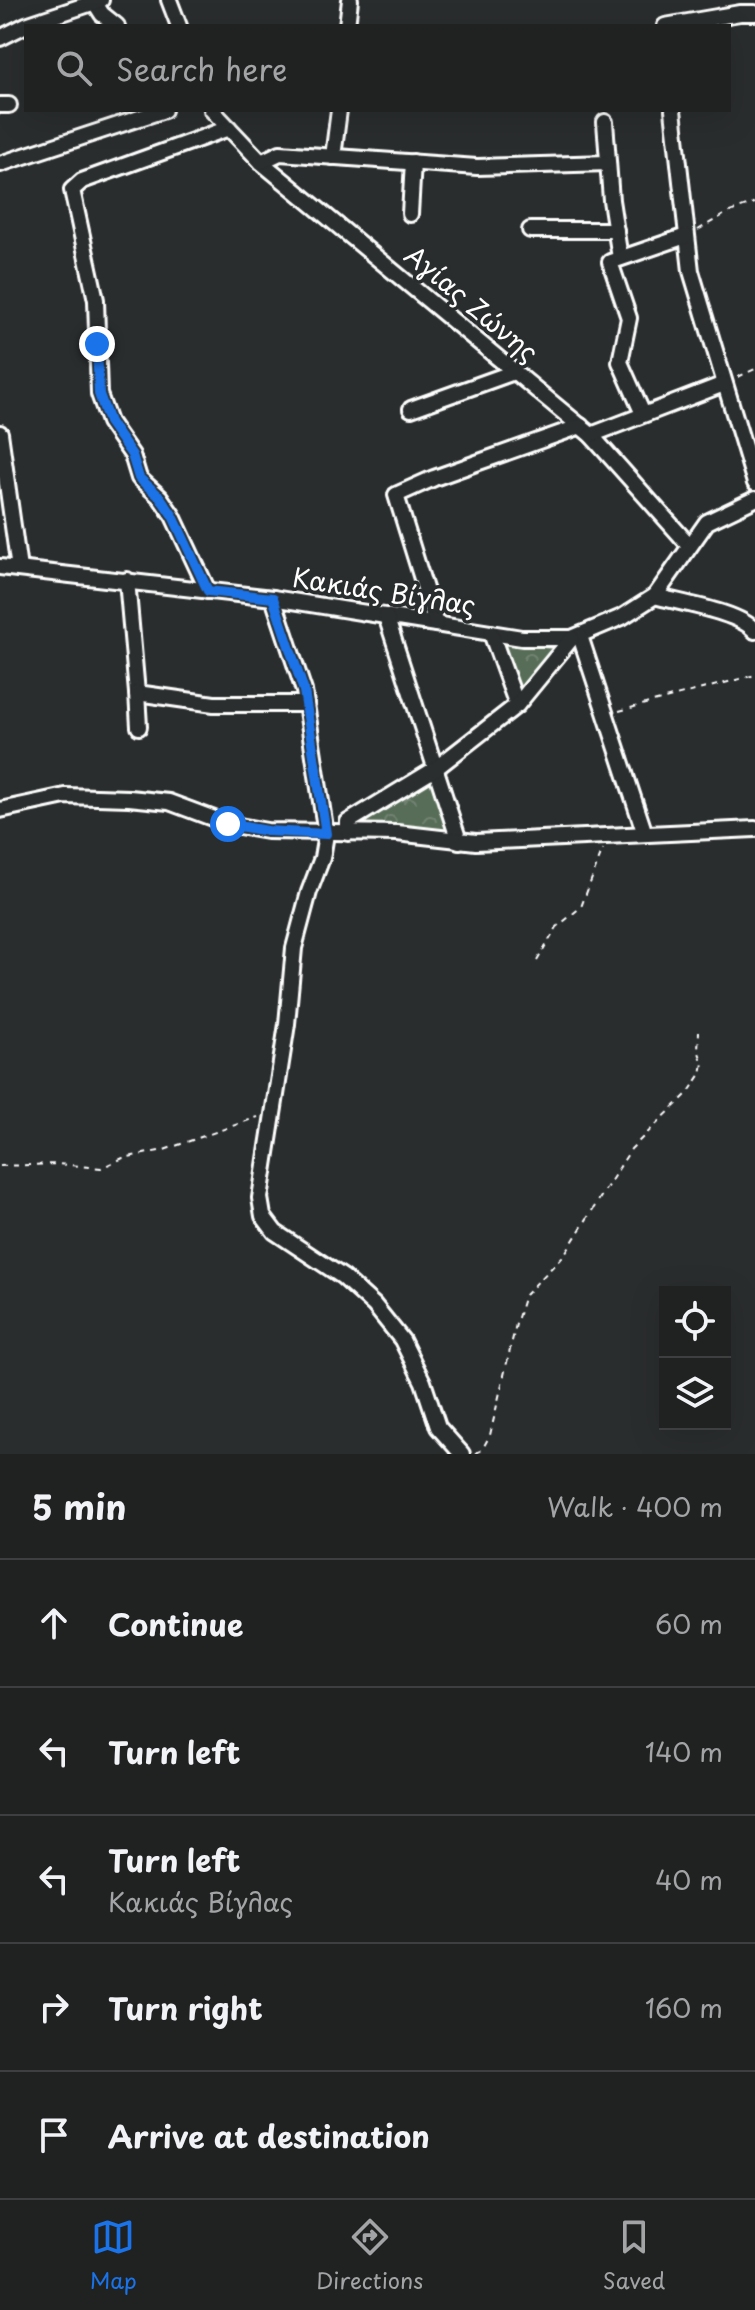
<!DOCTYPE html>
<meta charset="utf-8">
<style>
:root{--surface:#202222;--page:#2d2f2f;--text:#f1f3f6;--muted:#a2a4a5;--line:#3d3f40;--accent:#1a73e8}
body{margin:0;font-family:"Playpen Sans",sans-serif;background:var(--page);color:var(--text)}
.controls{position:absolute;right:24px;bottom:24px;display:grid;overflow:hidden;border-radius:0px;box-shadow:0 8px 32px #0002}
.controls button{width:72px;height:72px;display:grid;place-items:center;padding:0;border:0;border-bottom:2px solid var(--line);background:var(--surface);color:var(--text);font:40px sans-serif}
.stop{position:absolute;width:24px;height:24px;margin:-18px;border:6px solid #1a73e8;border-radius:50%;background:#fff}
.stop.end{background:#1a73e8;border-color:#fff;box-shadow:0 2px 8px #0008}
.list{margin:0;padding:0;list-style:none}
h2{display:flex;justify-content:space-between;align-items:center;height:104px;margin:0;padding:0 32px;font-size:34px}
h2 small{font-size:26px;font-weight:400;color:var(--muted)}
.list li{display:grid;grid-template-columns:52px 1fr auto;gap:24px;align-items:center;box-sizing:border-box;height:128px;padding:0 32px;border-top:2px solid var(--line)}
.list b{display:block;font-size:30px;white-space:nowrap}
.list p{margin:0;font-size:26px;white-space:nowrap;color:var(--muted)}
.list em{font-size:26px;font-style:normal;color:var(--muted)}
.icon{flex:none;width:44px;height:44px;fill:none;stroke:currentColor;stroke-width:2;stroke-linecap:round;stroke-linejoin:round}
.map{position:relative;flex:none;width:755px;height:1454px;overflow:hidden}
.search{position:absolute;background:var(--surface);box-shadow:0 8px 32px #0002;left:24px;right:24px;top:24px;height:88px;display:flex;align-items:center;gap:20px;box-sizing:border-box;padding:0 28px;border-radius:0px;color:var(--muted);font-size:30px}
.sheet{height:744px;background:var(--surface)}
nav{display:flex;justify-content:space-around;align-items:center;box-sizing:border-box;height:112px;border-top:2px solid var(--line);background:var(--surface);font-size:22px;color:var(--muted)}
nav a{display:grid;justify-items:center;gap:4px}
nav .on{color:var(--accent)}
.map>svg:first-child{display:block}
.park{fill:url(#park-crowns);stroke:#acb6ac;stroke-width:2}
.lines{fill:none;stroke-linecap:round;stroke-linejoin:round}
.minor-casing{stroke:#fff;stroke-width:20}
.path{stroke:#fff;stroke-width:2;stroke-dasharray:6 6;stroke-linecap:butt}
.minor{stroke:#2a2d2e;stroke-width:14}
.route{stroke:#1a73e8;stroke-width:10}
.labels{text-anchor:middle;stroke-width:7;stroke-linejoin:round;paint-order:stroke}
.street-label{font-size:26px;fill:#fff;stroke:#2a2d2e}
</style>
<div class="map">
<svg width="755" height="1454" viewBox="0 0 755 1454">
<defs>
<pattern id="park-crowns" width="20" height="18" patternUnits="userSpaceOnUse" patternTransform="scale(2)"><rect width="20" height="18" fill="#586d59"/><path d="M2 6a3 3 0 1 1 6 0M12 15a3 3 0 1 1 6 0" fill="none" stroke="#718372"/></pattern>
</defs>
<rect width="100%" height="100%" fill="#2a2d2e"/>
<filter id="ink" filterUnits="userSpaceOnUse"><feTurbulence type="fractalNoise" baseFrequency=".0125" numOctaves="2"/><feDisplacementMap in="SourceGraphic" scale="16" xChannelSelector="R" yChannelSelector="G"/><feConvolveMatrix kernelMatrix="1 2 1 2 8 2 1 2 1" color-interpolation-filters="sRGB"/></filter>
<g filter="url(#ink)">
<!-- park -->
<g class="park">
<polygon points="498,642 551,648 553,654 517,695"/>
<polygon points="430,777 449,831 366,825 366,816"/>
</g>
<g class="lines">
<defs>
<g id="minor">
<polyline points="93,0 102,14 117,26"/>
<polyline points="169,0 179,26"/>
<polyline points="347,26 350,0"/>
<polyline points="665,26 740,13 755,13"/>
<polyline points="0,38 26,25 101,0"/>
<polyline points="0,105 9,105"/>
<polyline points="212,110 261,162 591,435 689,545"/>
<polyline points="673,110 691,271 755,483"/>
<polyline points="605,122 611,200 620,258"/>
<polyline points="333,157 339,110"/>
<polyline points="261,162 280,153 477,167 608,163"/>
<polyline points="0,164 164,110"/>
<polyline points="410,214 413,162"/>
<polyline points="530,230 616,230"/>
<polyline points="411,409 514,372"/>
<polyline points="643,414 620,362 629,318 610,262 686,236"/>
<polyline points="0,433 19,569"/>
<polyline points="591,435 724,384"/>
<polyline points="0,567 273,598 522,638 572,638 622,617 655,596 707,522 755,499"/>
<polyline points="127,580 137,693 214,704 306,704"/>
<polyline points="208,591 173,516 160,497 139,478 132,455 109,422 99,394 96,300 72,190 82,181 229,128"/>
<path d="M655,596C680,603 740,612 755,631"/>
<polyline points="273,598 304,691 326,834 322,858 309,892 294,948 287,1024 260,1198 263,1216 275,1232 343,1277 374,1305 402,1340 423,1382 438,1427 462,1454"/>
<polyline points="386,616 459,841"/>
<polyline points="436,624 396,495 434,478 581,426"/>
<polyline points="491,633 517,705"/>
<polyline points="580,636 645,834"/>
<polyline points="137,693 139,727"/>
<polyline points="0,810 65,796 129,798 169,802 228,824 267,831 397,833 476,842 755,829"/>
<polyline points="348,833 348,822 435,769 517,705 572,638"/>
</g>
</defs>
<!-- minor casing -->
<use href="#minor" class="minor-casing"/>
<!-- path -->
<g class="path">
<polyline points="698,230 727,213 755,203"/>
<polyline points="738,377 755,369"/>
<polyline points="619,711 755,675"/>
<polyline points="537,961 557,927 581,907 603,849"/>
<polyline points="0,1166 58,1164 101,1168 123,1158 164,1150 258,1117"/>
<polyline points="476,1453 482,1450 490,1435 516,1324 525,1295 564,1255 631,1149 688,1093 701,1074 703,1063 698,1050 699,1032"/>
</g>
<!-- minor -->
<use href="#minor" class="minor"/>
</g>
</g>
<g class="lines" filter="url(#ink)">
<!-- route -->
<polyline class="route" points="97,344 99,394 109,422 132,455 139,478 160,497 173,516 208,591 273,598 304,691 326,834 267,831 228,824"/>
</g>
<g class="labels">
<!-- street labels -->
<g class="street-label">
<text transform="translate(471 304) rotate(40)" y="9">Αγίας Ζώνης</text>
<text transform="translate(384 592) rotate(9)" y="9">Κακιάς Βίγλας</text>
</g>
</g>
</svg>
<div class="controls">
<button><svg class="icon" aria-label="locate" viewBox="0 0 24 24"><circle cx="12" cy="12" r="6"/><path d="M12 2v4M12 18v4M2 12h4M18 12h4"/></svg></button>
<button><svg class="icon" aria-label="layers" viewBox="0 0 24 24"><path d="M12 4l9 5-9 5-9-5zM3 14l9 5 9-5"/></svg></button>
</div>
<div class="stop" style="left:228px;top:824px"></div>
<div class="stop end" style="left:97px;top:344px"></div>
<div class="search"><svg class="icon" aria-label="search" viewBox="0 0 24 24"><circle cx="10" cy="10" r="6"/><path d="M15 15l6 6"/></svg>Search here</div>
</div>
<section class="sheet">
<h2>5 min<small>Walk · 400 m</small></h2>
<ul class="list">
<li><svg class="icon" aria-label="ahead" viewBox="0 0 24 24"><path d="M12 20V5M6 11l6-6 6 6"/></svg><div><b>Continue</b></div><em>60 m</em></li>
<li><svg class="icon" aria-label="left" viewBox="0 0 24 24"><path d="M17 20v-9H6M10 6l-5 5 5 5"/></svg><div><b>Turn left</b></div><em>140 m</em></li>
<li><svg class="icon" aria-label="left" viewBox="0 0 24 24"><path d="M17 20v-9H6M10 6l-5 5 5 5"/></svg><div><b>Turn left</b><p>Κακιάς Βίγλας</p></div><em>40 m</em></li>
<li><svg class="icon" aria-label="right" viewBox="0 0 24 24"><path d="M7 20v-9h11M14 6l5 5-5 5"/></svg><div><b>Turn right</b></div><em>160 m</em></li>
<li><svg class="icon" aria-label="arrive" viewBox="0 0 24 24"><path d="M6 21V4h12l-3 4 3 4H6"/></svg><div><b>Arrive at destination</b></div></li>
</ul>
</section>
<nav>
<a class="on"><svg class="icon" aria-label="map" viewBox="0 0 24 24"><path d="M3 6l6-2 6 2 6-2v14l-6 2-6-2-6 2zM9 4v14M15 6v14"/></svg>Map</a>
<a><svg class="icon" aria-label="directions" viewBox="0 0 24 24"><path d="M12 3l9 9-9 9-9-9zM9 14v-3h6M13 9l2 2-2 2"/></svg>Directions</a>
<a><svg class="icon" aria-label="saved" viewBox="0 0 24 24"><path d="M7 4h10v16l-5-4-5 4z"/></svg>Saved</a>
</nav>
